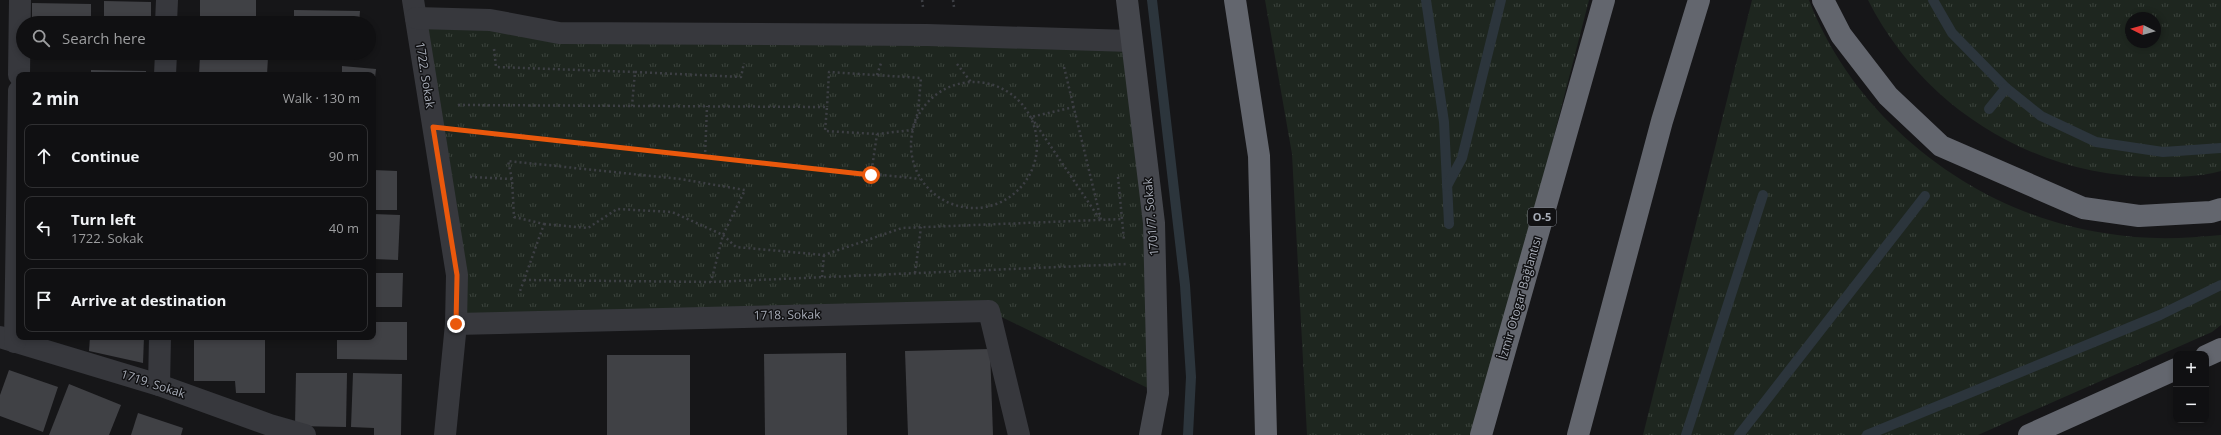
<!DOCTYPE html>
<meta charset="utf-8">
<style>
:root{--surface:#101012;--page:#1e1e20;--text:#f1f3f6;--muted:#9c9d9f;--line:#303032}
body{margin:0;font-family:"Open Sans",sans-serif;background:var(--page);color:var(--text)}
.controls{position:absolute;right:12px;bottom:12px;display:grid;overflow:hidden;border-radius:8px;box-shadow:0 2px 6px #0003}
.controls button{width:36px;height:36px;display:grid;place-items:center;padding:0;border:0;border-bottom:1px solid var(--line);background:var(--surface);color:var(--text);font:20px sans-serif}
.compass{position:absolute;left:2125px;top:12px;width:36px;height:36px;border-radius:50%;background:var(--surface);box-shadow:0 2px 6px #0003;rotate:275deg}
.stop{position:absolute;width:12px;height:12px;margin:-9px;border:3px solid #ea580c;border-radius:50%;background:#fff}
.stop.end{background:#ea580c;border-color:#fff;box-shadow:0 1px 4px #0008}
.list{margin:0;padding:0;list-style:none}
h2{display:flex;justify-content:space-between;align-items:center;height:52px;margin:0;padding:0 16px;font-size:17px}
h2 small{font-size:13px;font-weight:400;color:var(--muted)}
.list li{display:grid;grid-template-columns:26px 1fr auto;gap:12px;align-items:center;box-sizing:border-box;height:64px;margin:0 8px 8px;padding:0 8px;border:1px solid var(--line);border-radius:8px}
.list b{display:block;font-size:15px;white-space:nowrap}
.list p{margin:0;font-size:13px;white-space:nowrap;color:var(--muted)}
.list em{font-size:13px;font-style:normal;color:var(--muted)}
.icon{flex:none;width:22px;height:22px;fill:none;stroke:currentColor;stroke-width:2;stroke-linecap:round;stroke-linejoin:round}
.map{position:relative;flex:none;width:2221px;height:435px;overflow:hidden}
.search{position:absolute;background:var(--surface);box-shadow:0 2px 6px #0003;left:16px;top:16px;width:360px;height:44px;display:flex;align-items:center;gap:10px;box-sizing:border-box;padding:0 14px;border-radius:22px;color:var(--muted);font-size:15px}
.panel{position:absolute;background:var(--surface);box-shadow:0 2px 6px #0003;left:16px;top:72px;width:360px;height:268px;border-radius:8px}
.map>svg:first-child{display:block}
.grass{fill:url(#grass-tufts);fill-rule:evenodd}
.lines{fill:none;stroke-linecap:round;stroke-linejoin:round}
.stream{stroke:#2c353c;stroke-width:10}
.building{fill:#404145}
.path{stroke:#3d3f44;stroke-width:2.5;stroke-dasharray:2 3;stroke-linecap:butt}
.street{stroke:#37383d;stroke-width:22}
.secondary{stroke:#45474d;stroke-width:22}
.highway{stroke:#63666e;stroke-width:22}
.route{stroke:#ea580c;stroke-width:5}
.labels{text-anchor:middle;stroke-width:3;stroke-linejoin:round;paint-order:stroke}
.shield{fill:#111113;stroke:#7b7e86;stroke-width:1}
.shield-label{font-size:11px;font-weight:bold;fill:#a8adb8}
.street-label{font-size:12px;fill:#a8adb8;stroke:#111113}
</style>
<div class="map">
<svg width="2221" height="435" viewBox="0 0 2221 435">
<defs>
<pattern id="grass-tufts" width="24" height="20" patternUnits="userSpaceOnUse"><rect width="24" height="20" fill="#1e261f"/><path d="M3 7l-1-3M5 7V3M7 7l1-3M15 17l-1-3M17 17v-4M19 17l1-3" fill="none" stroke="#3c433d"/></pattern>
</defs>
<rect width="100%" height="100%" fill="#161618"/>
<!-- grass -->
<g class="grass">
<polygon points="1265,0 1589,0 1477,435 1307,435 1292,154"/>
<path d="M1752,0H1809C1855,121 1976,214 2104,233C2143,240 2181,239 2221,235V325L2212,332L1978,435H1643Z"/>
<path d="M1868,0H2221V171C2200,177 2177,177 2155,177C2034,177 1922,107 1868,0ZM2131,18H2155V42H2131Z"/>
<polygon points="416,18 1131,41 1158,393 989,311 456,324"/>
</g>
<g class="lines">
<!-- stream -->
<g class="stream">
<polyline points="1152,0 1185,285 1191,377 1188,435"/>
<polyline points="1426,0 1444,122 1449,224"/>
<polyline points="1933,0 1952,33 2006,88 2041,116 2096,142 2163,152 2221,148"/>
<polyline points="1989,109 2006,88"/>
<polyline points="1447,186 1462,158 1501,0"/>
<polyline points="1686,435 1763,195"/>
<polyline points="1739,435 1925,196"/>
<polyline points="1867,435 2160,315 2221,285"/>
</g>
</g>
<!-- building -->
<g class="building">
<rect x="200" y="0" width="56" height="23"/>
<polygon points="104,1 151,2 151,23 104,23"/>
<polygon points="32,3 91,4 91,23 32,23"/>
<polygon points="294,10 360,11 359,23 294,23"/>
<polygon points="32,53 91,53 91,57 32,56"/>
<polygon points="104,53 150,53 150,59 104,58"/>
<polygon points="200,56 268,57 267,75 199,75"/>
<polygon points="342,66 376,69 374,87 373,75 342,75"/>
<polygon points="91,70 146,71 146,75 91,75"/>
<polygon points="373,170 397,171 397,210 373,210"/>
<polygon points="373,214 400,215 398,260 373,259"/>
<polygon points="373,273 403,273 402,307 373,307"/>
<polygon points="373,322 407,322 407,360 337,359 337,337 373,337"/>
<polygon points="90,337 144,337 143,363 89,351"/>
<polygon points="194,337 265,337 265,393 236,393 235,381 194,381"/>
<polygon points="990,349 993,435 908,435 905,351"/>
<polygon points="846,353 847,435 765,435 764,354"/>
<rect x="607" y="355" width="83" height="80"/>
<polygon points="9,370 58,387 43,432 0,416 0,395"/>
<polygon points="296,373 347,373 346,427 295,426"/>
<polygon points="353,373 402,374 401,435 374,435 374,428 351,427"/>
<polygon points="69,384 121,405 109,435 49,435"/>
<polygon points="138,413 183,428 181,435 131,435"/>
</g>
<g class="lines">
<!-- path -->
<g class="path">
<polyline points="922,0 923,7"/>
<polyline points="953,0 954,7"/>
<polyline points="494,49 496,67 635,72 632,106"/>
<polyline points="957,64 971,82"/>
<polyline points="1064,67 1101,220"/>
<polyline points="635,72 741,77 744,63"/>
<polyline points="877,75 881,63"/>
<circle cx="974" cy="145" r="63"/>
<polyline points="458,105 827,107 825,131 877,134 912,130 918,112 921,78 829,72 827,107"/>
<polyline points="1074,107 1031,117 1099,218"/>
<polyline points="462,130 920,179"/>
<polyline points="705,157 707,106"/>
<polyline points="871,175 877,134"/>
<polyline points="470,177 512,179 514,217 544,224 519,294"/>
<polyline points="1118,177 1124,240"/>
<polyline points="512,179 508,161 680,179 745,190 723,235 711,282"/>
<polyline points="544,224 588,228 617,209 672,212 723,235 736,247 824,255 902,228 1123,219"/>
<polyline points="915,273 921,227"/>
<polyline points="822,277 824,255"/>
<polyline points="524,280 711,282 1127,264"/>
</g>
<!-- street -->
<g class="street">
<polyline points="413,0 457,275 456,324 445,435"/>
<polyline points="416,18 490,20 559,33 927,35 1131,41"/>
<polyline points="166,23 167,0"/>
<polyline points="19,75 20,0"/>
<polyline points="165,75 166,53"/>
<polyline points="456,324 989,311 1019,435"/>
<polyline points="0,337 159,385 270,425 305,435"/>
<polyline points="15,342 19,91"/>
<polyline points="159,385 160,337"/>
</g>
<!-- secondary -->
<polyline class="secondary" points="1127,0 1154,223 1158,393 1150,435"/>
<!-- highway -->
<g class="highway">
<polyline points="1235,0 1259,156 1266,435"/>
<polyline points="1823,0 1841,35 1888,96 1941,146 2083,208 2139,216 2211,212 2221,209"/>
<polyline points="2206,356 2221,349"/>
<polyline points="1481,435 1604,0"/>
<polyline points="1578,435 1662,121 1699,0"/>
<polyline points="2029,435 2176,369"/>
</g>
</g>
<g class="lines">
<!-- route -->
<polyline class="route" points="456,324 457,275 433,127 871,175"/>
</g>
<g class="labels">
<!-- shield labels -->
<rect class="shield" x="1528" y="208" width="28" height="18" rx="3"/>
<g class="shield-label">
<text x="1542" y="221">O-5</text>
</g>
<!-- street labels -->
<g class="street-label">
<text transform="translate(425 75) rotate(81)" y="4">1722. Sokak</text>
<text transform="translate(1151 217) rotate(-95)" y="4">1701/7. Sokak</text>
<text transform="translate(1520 298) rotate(-74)" y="4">İzmir Otogar Bağlantısı</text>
<text transform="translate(787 315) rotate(-1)" y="4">1718. Sokak</text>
<text transform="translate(153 384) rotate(18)" y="4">1719. Sokak</text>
</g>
</g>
</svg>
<div class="controls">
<button>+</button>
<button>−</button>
</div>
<svg class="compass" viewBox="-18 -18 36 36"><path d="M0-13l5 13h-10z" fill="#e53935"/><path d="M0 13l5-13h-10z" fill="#9c9d9f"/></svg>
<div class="stop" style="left:871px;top:175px"></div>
<div class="stop end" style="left:456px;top:324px"></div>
<div class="search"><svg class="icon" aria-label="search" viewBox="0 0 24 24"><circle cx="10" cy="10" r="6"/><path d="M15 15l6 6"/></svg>Search here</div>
<section class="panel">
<h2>2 min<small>Walk · 130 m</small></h2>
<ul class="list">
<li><svg class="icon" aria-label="ahead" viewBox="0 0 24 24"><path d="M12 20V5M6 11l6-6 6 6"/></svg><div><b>Continue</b></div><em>90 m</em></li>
<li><svg class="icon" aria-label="left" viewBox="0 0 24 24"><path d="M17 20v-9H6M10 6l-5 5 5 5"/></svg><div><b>Turn left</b><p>1722. Sokak</p></div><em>40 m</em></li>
<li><svg class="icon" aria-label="arrive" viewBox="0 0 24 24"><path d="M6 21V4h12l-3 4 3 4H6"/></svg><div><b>Arrive at destination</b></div></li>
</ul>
</section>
</div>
